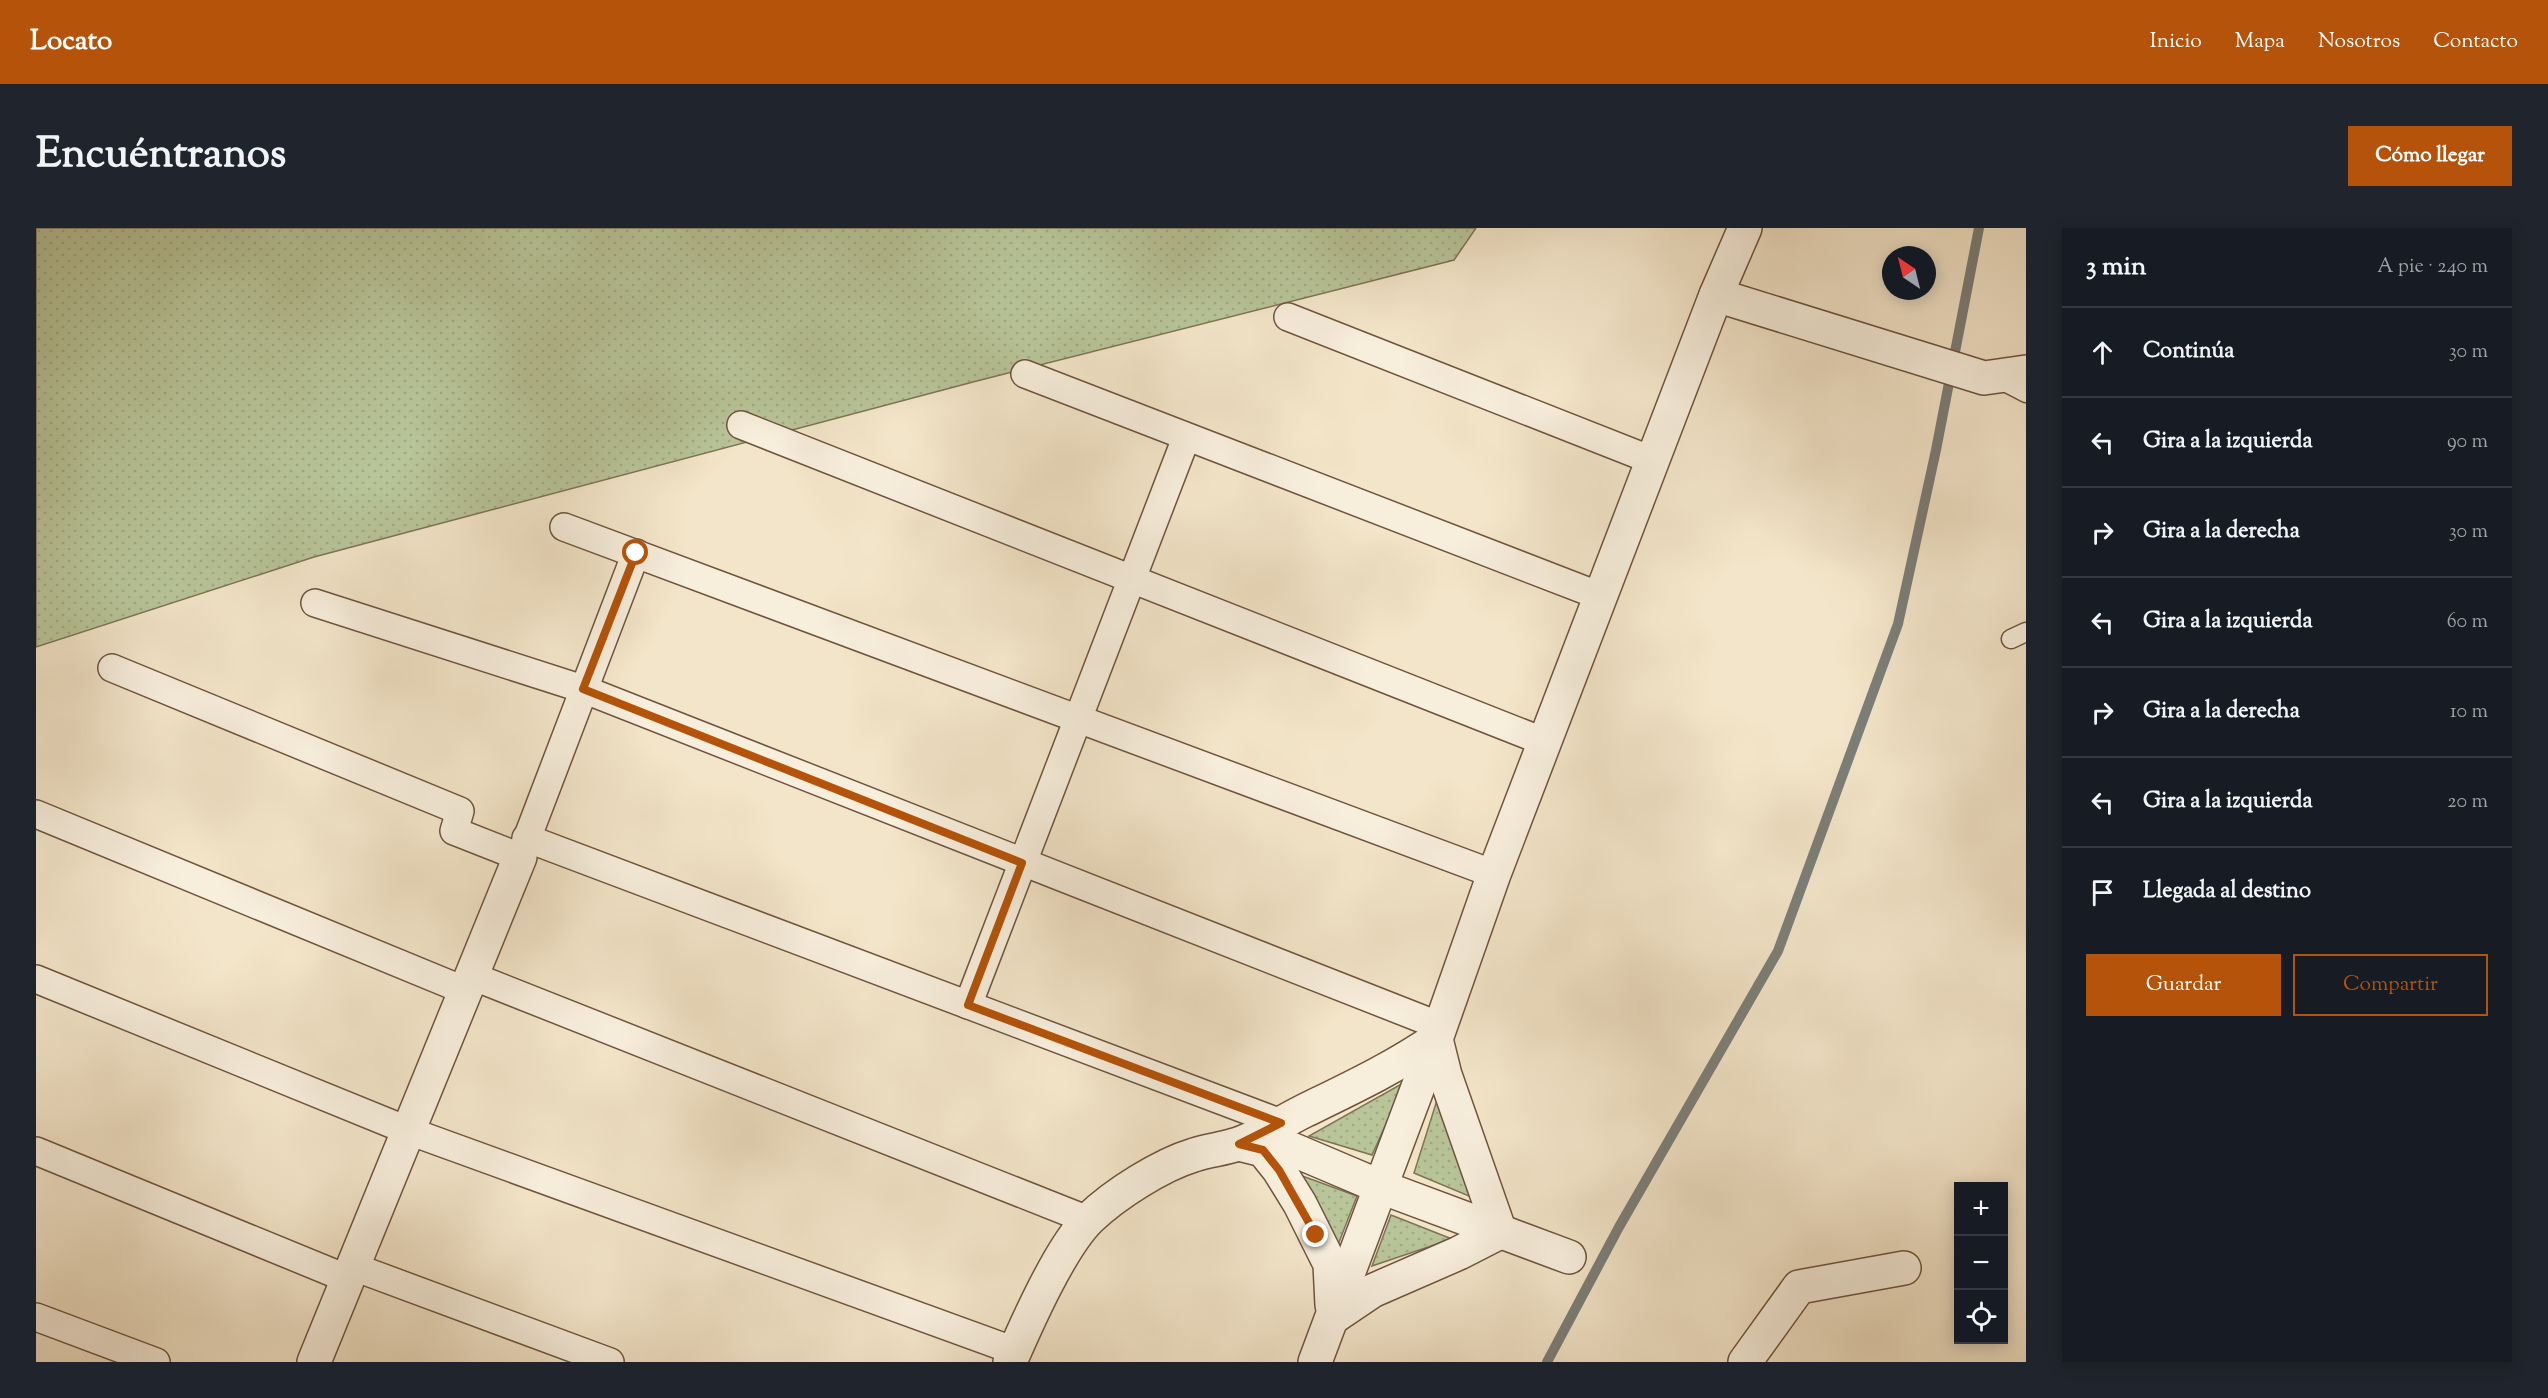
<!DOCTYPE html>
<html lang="es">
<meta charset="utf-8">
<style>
:root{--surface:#171b24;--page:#20242c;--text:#f1f3f6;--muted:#9ea1a6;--line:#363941;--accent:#b45309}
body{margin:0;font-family:"Sorts Mill Goudy",serif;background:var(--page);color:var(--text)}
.controls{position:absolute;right:18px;bottom:18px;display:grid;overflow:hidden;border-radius:0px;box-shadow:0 3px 15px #0003}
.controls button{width:54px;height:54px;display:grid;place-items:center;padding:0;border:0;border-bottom:2px solid var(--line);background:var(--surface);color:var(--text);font:30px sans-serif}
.compass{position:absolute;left:1846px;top:18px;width:54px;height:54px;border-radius:50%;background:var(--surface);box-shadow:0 3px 15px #0003;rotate:325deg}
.stop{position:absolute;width:18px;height:18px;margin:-14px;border:4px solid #b45309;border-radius:50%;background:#fff}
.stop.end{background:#b45309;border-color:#fff;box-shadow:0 2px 6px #0008}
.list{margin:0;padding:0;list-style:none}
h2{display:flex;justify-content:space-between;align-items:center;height:78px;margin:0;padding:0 24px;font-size:26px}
h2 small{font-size:20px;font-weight:400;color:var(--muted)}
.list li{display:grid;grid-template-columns:39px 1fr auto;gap:18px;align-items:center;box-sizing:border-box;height:90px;padding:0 24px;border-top:2px solid var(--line)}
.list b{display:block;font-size:22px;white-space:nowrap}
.list em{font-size:20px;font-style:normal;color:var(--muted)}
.actions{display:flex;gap:12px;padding:18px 24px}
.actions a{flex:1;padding:14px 0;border:2px solid var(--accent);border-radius:0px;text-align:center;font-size:21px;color:var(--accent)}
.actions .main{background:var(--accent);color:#fff}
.icon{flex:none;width:33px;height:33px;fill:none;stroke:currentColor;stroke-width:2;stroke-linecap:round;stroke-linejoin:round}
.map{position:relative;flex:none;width:1990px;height:1134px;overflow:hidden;border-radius:0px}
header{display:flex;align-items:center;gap:36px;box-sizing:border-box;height:84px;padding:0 30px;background:var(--accent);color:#fff}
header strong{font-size:28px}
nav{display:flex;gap:33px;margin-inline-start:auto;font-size:21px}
.intro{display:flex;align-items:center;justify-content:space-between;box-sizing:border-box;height:144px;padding:0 36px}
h1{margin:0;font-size:42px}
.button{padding:15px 27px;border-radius:0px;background:var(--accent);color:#fff;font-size:21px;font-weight:700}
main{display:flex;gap:36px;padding:0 36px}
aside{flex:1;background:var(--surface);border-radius:0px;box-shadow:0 3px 15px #0003}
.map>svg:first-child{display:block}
.grass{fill:url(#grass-dots);stroke:#7e7454;stroke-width:1.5}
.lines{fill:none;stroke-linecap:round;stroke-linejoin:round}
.stream{stroke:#7b7f79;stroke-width:10}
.service-casing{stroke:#6f543d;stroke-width:21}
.pedestrian-casing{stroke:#6f543d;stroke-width:30}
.minor-casing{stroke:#6f543d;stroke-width:36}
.service{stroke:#f7eedc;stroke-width:18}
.pedestrian{stroke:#f7eedc;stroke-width:27}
.minor{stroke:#f7eedc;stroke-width:33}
.route{stroke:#b45309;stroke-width:8}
</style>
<header>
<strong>Locato</strong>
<nav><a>Inicio</a><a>Mapa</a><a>Nosotros</a><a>Contacto</a></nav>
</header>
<div class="intro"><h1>Encuéntranos</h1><a class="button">Cómo llegar</a></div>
<main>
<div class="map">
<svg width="1990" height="1134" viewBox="0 0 1990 1134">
<defs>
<pattern id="grass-dots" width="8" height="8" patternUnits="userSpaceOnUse" patternTransform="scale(1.5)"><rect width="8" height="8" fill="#b8c599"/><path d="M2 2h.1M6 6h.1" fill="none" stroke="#9fa983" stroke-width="1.8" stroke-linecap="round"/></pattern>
</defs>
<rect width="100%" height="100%" fill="#f3e5c9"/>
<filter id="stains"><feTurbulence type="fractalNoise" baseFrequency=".00333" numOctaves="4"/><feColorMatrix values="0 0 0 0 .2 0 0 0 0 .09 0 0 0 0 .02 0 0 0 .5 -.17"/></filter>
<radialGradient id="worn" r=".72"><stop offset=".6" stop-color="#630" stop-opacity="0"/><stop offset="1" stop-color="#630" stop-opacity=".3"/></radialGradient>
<!-- grass -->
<g class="grass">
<polygon points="0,0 1440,0 1418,32 937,154 278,329 0,419"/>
<polygon points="1369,854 1336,927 1273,908"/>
<polygon points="1402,869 1440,971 1378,945"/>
<polygon points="1258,945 1321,968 1300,1022"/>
<polygon points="1355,987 1416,1011 1336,1038"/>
</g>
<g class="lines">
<!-- stream -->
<polyline class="stream" points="1511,1134 1583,999 1742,723 1862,396 1900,222 1943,0"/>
<defs>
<g id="service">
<polyline points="1963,151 1990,165"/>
<polyline points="1975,411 1990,404"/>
</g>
<g id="pedestrian">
<polyline points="1252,89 1618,233"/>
<polyline points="989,146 1564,368"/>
<polyline points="705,197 1509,514"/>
<polyline points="528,299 1458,646"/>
<polyline points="279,375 547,461 1404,798"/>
<polyline points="76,440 424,583 418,603 484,629 600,325"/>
<polyline points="0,586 430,763"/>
<polyline points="490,610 1245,895"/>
<polyline points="436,748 1052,992"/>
<polyline points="0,751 373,903 979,1123"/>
<polyline points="932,777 1150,210"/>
<polyline points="0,923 312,1051"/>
<polyline points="318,1039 574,1134"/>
<polyline points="0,1089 120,1134"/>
</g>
<g id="minor">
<polyline points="1680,67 1948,150 1990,144"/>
<polyline points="1205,916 1246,917 1345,959 1533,1029"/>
<polyline points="1207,917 1227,922 1243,942 1264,976 1294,1036 1296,1077"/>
<polyline points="1296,1090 1336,1063 1423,1025 1464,1004"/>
<polyline points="278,1134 484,629"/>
<path d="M974,1134C991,1095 1024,1020 1053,991C1079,966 1125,937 1158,927C1173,922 1188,921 1202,916C1225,908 1246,894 1268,883C1313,861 1358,840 1400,811L1409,847L1464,1004"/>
<polyline points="1279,1134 1400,811 1458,646 1680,67 1709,0"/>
<polyline points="1709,1134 1763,1059 1868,1040"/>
</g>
</defs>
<!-- service casing -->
<use href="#service" class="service-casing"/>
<!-- pedestrian casing -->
<use href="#pedestrian" class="pedestrian-casing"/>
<!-- minor casing -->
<use href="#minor" class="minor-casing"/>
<!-- service -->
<use href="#service" class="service"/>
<!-- pedestrian -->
<use href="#pedestrian" class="pedestrian"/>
<!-- minor -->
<use href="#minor" class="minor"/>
</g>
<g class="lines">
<!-- route -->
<polyline class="route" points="600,325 547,461 986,635 932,777 1245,895 1203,916 1227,922 1243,942 1280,1007"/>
</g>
<rect width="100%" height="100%" filter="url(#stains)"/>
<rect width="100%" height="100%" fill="url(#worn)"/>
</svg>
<div class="controls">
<button>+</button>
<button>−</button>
<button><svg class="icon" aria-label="locate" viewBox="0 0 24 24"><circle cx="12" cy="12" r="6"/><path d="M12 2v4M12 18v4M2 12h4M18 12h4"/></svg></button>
</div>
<svg class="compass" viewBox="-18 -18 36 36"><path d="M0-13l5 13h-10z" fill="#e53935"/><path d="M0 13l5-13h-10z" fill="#9ea1a6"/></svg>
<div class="stop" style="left:600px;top:325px"></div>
<div class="stop end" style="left:1280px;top:1007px"></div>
</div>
<aside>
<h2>3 min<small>A pie · 240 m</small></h2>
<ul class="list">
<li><svg class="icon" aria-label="ahead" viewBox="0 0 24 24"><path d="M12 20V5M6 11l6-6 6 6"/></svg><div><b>Continúa</b></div><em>30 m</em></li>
<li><svg class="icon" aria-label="left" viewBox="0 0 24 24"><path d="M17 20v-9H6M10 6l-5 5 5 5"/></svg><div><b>Gira a la izquierda</b></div><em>90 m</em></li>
<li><svg class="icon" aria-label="right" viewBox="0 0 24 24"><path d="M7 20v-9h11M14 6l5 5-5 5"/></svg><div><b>Gira a la derecha</b></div><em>30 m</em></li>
<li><svg class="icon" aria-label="left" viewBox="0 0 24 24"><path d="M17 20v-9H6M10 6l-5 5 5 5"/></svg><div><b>Gira a la izquierda</b></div><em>60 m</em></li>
<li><svg class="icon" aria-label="right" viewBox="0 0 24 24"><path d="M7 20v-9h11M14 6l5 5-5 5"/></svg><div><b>Gira a la derecha</b></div><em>10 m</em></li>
<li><svg class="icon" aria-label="left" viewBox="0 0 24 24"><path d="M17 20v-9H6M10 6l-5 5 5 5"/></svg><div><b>Gira a la izquierda</b></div><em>20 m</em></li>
<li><svg class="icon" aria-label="arrive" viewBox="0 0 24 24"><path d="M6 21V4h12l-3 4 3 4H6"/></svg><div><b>Llegada al destino</b></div></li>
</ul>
<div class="actions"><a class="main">Guardar</a><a>Compartir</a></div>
</aside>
</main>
